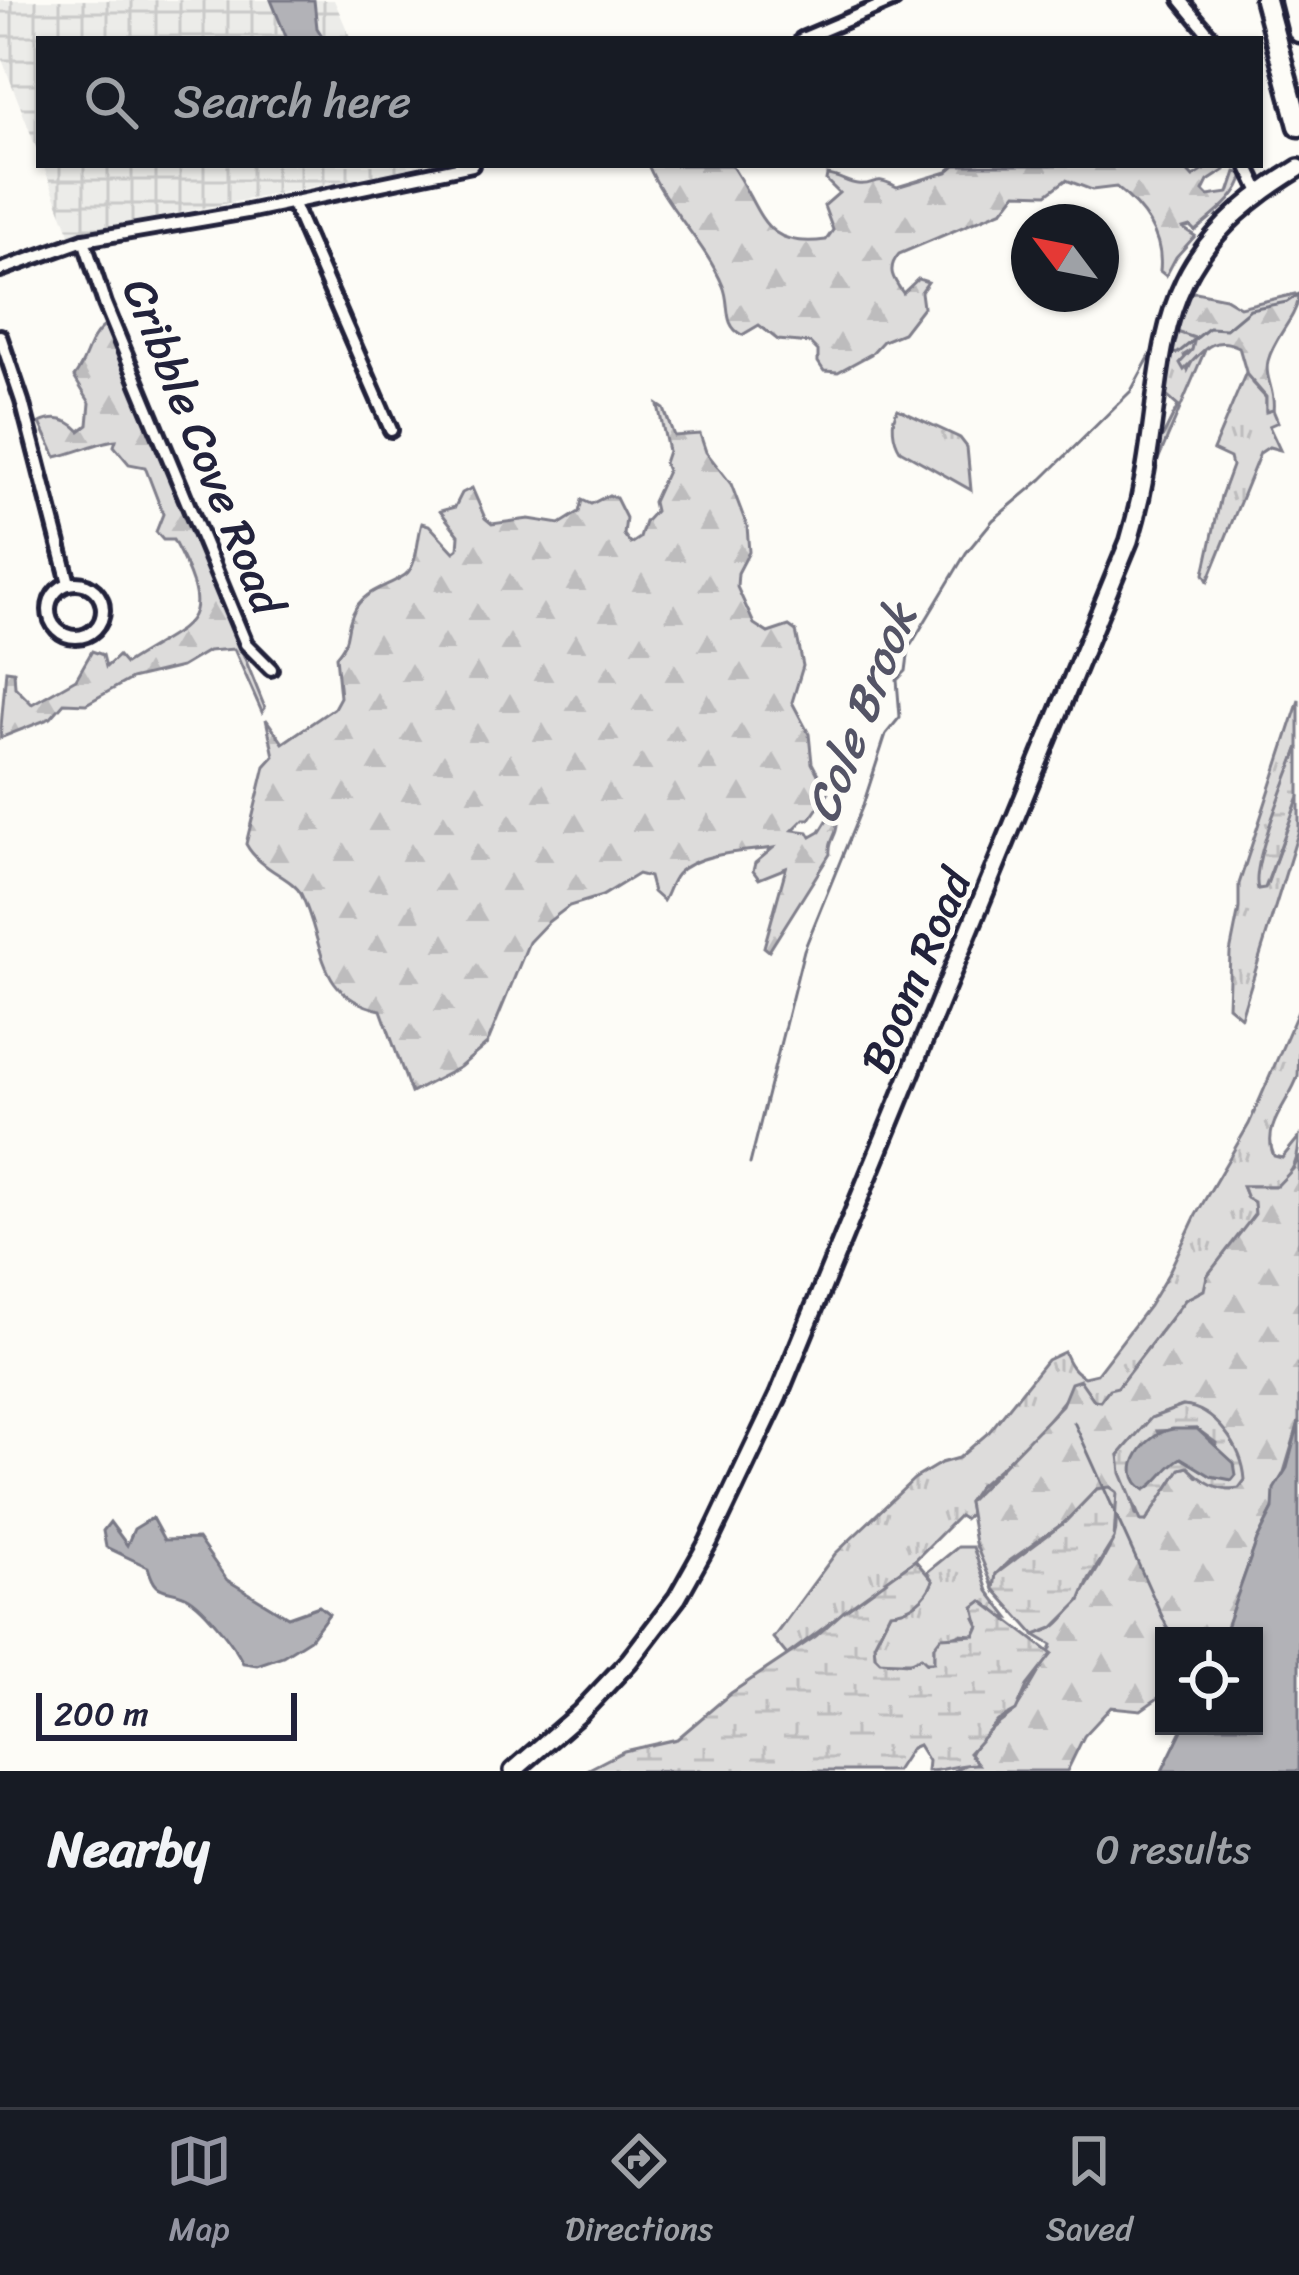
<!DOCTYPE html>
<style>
:root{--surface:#171b24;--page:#20242c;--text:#f1f3f6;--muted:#9ea1a6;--line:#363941;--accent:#9495a2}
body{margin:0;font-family:Sriracha,sans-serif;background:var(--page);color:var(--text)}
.controls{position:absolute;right:36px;bottom:36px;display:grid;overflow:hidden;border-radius:0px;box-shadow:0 3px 9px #0004}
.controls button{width:108px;height:108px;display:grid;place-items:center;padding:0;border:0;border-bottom:3px solid var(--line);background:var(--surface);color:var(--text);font:60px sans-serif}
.compass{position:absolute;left:1011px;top:204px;width:108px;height:108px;border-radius:50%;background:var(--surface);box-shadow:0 3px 9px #0004;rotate:302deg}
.scale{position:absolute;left:36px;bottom:30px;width:261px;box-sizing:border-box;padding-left:12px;border:6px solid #22223b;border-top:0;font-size:33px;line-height:42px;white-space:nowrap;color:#22223b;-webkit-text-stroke:9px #fdfcf7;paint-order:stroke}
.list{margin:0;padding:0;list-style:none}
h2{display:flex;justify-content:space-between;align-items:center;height:156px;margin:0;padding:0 48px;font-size:51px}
h2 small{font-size:39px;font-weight:400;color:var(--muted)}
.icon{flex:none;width:66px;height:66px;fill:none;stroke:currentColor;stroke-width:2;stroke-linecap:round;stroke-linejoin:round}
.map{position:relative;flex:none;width:1299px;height:1771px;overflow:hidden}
.search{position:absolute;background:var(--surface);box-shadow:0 3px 9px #0004;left:36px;right:36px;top:36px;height:132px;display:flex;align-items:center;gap:30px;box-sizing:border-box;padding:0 42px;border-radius:0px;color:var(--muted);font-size:45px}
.sheet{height:336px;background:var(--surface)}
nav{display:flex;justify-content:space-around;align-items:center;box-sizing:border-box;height:168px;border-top:3px solid var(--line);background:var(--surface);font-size:33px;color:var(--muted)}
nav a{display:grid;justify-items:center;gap:6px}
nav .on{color:var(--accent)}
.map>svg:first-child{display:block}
.industrial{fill:url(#industrial-grid)}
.grass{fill:url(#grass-tufts);stroke:#807f8b;stroke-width:3}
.forest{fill:url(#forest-firs);stroke:#807f8b;stroke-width:3;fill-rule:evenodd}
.wetland{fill:url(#wetland-marsh);stroke:#807f8b;stroke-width:3;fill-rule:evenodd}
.water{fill:#b2b2b7;stroke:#787885;stroke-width:3}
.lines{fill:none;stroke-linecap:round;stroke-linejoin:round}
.stream{stroke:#787885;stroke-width:3}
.street-casing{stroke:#22223b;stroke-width:20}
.secondary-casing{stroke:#22223b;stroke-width:24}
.highway-casing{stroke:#22223b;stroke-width:27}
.street{stroke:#fdfcf7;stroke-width:10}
.secondary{stroke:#fdfcf7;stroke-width:15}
.highway{stroke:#fdfcf7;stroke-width:18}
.labels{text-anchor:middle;stroke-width:10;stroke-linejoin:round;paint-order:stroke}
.street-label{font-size:45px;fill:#22223b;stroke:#fdfcf7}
.water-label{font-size:48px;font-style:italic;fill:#545466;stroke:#fdfcf7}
</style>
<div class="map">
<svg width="1299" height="1771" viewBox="0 0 1299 1771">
<defs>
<pattern id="industrial-grid" width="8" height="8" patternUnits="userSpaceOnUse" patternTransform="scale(3)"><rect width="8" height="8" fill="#ecece9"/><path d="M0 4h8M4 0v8" fill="none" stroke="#cacac9"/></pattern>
<pattern id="grass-tufts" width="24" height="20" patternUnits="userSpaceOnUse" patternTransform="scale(3)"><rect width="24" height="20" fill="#dddcdb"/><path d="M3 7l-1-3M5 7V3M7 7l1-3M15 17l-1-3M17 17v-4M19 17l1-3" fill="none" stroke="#bdbcbd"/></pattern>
<pattern id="forest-firs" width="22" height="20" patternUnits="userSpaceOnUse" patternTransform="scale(3)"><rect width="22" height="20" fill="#dddcdb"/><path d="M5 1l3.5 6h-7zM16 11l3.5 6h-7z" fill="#bdbcbd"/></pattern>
<pattern id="wetland-marsh" width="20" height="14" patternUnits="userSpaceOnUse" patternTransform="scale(3)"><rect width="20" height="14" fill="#dddcdb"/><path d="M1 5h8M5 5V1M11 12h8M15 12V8" fill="none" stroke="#bdbcbd"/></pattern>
</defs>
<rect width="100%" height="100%" fill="#fdfcf7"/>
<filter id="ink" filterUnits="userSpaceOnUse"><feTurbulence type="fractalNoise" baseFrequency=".00833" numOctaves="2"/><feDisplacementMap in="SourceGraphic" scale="24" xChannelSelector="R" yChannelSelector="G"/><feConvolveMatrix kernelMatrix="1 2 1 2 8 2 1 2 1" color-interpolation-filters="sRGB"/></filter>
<g filter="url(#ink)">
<!-- industrial -->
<g class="industrial">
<polygon points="0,0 334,0 351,39 39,39 39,155 0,54"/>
<polygon points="43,165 408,165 409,168 70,234"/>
</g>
<!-- grass -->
<g class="grass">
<polygon points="1174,331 1195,337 1192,350 1184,355 1188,370 1196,353 1205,350 1155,467 1160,434 1163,436 1178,406 1163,393"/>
<polygon points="1247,370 1252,383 1266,398 1266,411 1273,410 1278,422 1269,426 1280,450 1269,447 1260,453 1208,581 1204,574 1221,496 1232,466 1230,458 1213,450"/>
<path d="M898,409L960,438L967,447L971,490L900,450C893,439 890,420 898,409Z"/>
<polygon points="1299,700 1299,747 1268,834 1266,887 1299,796 1299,830 1241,1017 1228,1006 1230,953 1239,908 1239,884"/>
<path d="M1299,1009C1299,1029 1299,1057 1298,1076C1289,1103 1261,1127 1274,1156L1282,1158L1299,1137C1299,1159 1294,1172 1277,1186H1242L1247,1198L1254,1202L1255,1214L1204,1290L1185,1300L1118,1387L1101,1401L1094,1400L1080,1381L1028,1444L978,1487L968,1502L970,1514L964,1519L959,1516L915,1560L787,1655L773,1638L835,1554L914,1479L941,1463L959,1458L989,1432L1047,1360L1064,1352C1069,1364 1073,1371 1084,1377L1097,1374L1149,1306L1168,1274L1196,1215L1249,1124Z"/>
<path d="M958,1547H973L988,1591L1009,1618L1001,1617L992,1608L975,1618L979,1626L974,1635L960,1634L934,1646V1662H880L875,1656L874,1644L890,1612C910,1611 926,1599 933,1581L927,1572Z"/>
</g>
<!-- forest -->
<g class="forest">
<path d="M648,165H731C763,210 759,249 826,240L833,230L824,206L839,193L826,180L827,175C839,176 847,183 857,184C877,187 871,173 897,187L947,172L955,165H1182L1193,177L1212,165H1224L1225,170L1208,181L1203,191L1208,196L1229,193L1236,172L1244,174C1239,198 1213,215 1195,231L1190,226L1183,228L1195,236L1176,257L1166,276L1160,271C1164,235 1143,208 1116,187L1092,190L1066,180L1047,194L1016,193L1003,210L899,254C886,269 893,279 903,293L918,279L928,282L921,292L923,307L903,333L883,341L871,354L838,372L824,371L818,362V351L810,343L778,340L759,325L742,335C722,325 731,304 723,286C704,241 667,209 648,165Z"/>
<path d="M1196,292L1225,298L1240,307L1295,294L1299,298C1294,321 1274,337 1268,361C1264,378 1276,392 1273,410L1266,412V397L1247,375L1239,347C1211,333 1201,354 1184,370L1180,363L1192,350L1195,338L1174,331L1189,293Z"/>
<path d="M106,325H110L265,708L262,712L234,649L208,651L181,667L131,679L86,704L64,703L51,718L0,738L6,670L14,671L15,687L32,704L76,679L92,651L103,655L106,667L118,656L125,664C190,621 220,628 173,540H163L156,532L163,514L145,467L129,464L114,446L116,440C101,441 76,453 56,457L40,423C55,416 68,419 80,431L88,425L90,403L74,377C88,360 87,338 106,325Z"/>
<path d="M658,405L664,409L674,436L700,434L706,452L731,484L747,526L749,552L738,573L737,587L754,624L768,633L789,626L796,631L803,666L792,702L809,734L812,763L828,793L810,819H804L793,830L808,832L811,837L820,832L828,819L837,823C838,835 828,841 830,854L769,951L764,947L786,868L759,879L753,871L755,863L773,848C745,852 698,852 677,874C670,882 668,893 663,901L653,892L649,877L638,874L602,896L569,906L548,922L529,942L487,1044L460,1067L411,1093L381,1010C315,997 325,942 301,894C292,877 260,870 246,844L265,766L274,756L266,719L283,743L334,708L340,697L336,656C352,638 344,632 353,613C363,590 386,588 405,575C418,566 417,538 422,523L429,525L454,552L458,549L459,535L440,511L455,507L462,493L472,488L485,518L492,524L529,519L560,524L579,512L582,500L591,504L609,495L616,498L626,518L624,535L631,544L640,538L645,522L655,511L653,502L667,471L664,463L668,451Z"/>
<path d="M1299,1156V1422L1273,1509L1257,1540L1223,1636H1164V1694L1141,1710L1111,1707L1084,1736L1067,1771H953L967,1764C972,1740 995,1727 1013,1713C1018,1708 1051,1653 1052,1645L1035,1635C1041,1632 1048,1631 1053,1628C1071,1617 1103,1561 1113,1541C1118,1528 1116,1516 1114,1503L1097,1489L1065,1522L1008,1562L996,1574L994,1589L975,1543L968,1502L1062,1405L1071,1383L1080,1380L1094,1400L1100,1401L1109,1389L1118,1387L1185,1300L1204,1290L1207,1276L1255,1214L1254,1202L1247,1198L1242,1186H1277L1294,1168ZM1182,1406C1206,1408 1216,1423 1231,1439L1198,1477L1188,1467L1180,1469L1146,1521L1136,1514L1119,1455L1151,1418Z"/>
</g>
<!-- wetland -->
<g class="wetland">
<path d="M1299,747V796L1265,888L1258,889C1250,865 1289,775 1299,747Z"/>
<path d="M1183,1406C1215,1408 1243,1448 1245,1480L1239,1488C1218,1492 1203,1481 1188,1467L1180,1469L1146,1521H1141L1121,1473L1119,1455L1151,1418ZM1197,1429L1216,1443L1211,1476L1181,1457L1171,1463L1157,1431Z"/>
<polygon points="1110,1487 1117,1492 1114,1539 1089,1579 1080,1601 1053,1628 1035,1635 994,1589 996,1574 1065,1522 1097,1489"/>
<path d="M915,1560L933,1581C926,1599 910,1611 890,1612L874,1644L875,1656L880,1661L908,1663L921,1657L927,1663L934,1662V1646L941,1637L975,1635L979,1626L974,1607L982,1601L1052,1654L1027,1686L1016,1711L998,1721L969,1753L978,1764C960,1763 945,1771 927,1771L928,1761L918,1745L911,1748L896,1771H585L624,1751L677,1739L731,1693L816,1636L843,1612Z"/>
</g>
<!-- water -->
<g class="water">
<polygon points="271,0 314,0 317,28 324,39 287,39"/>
<polygon points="1299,1422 1299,1771 1162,1771 1184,1726 1254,1726 1254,1636 1223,1636 1257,1540 1273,1509 1274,1489 1287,1468"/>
<path d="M1173,1429H1197L1234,1463L1236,1475L1232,1480L1211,1476L1181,1458C1166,1466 1160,1482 1145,1490C1115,1471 1148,1432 1173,1429Z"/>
<path d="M152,1518L164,1540L198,1539L227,1580L288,1617L319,1606L329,1614L310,1639L283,1656L257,1665L243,1663C235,1646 201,1601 183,1595C162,1587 156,1595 148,1567L106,1547L103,1531L110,1522L127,1545L134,1529Z"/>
</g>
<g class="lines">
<!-- stream -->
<g class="stream">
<polyline points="1171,354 1178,353 1209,328 1226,329 1250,309 1287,302 1299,294"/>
<polyline points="750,1164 804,950 863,805 886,734 900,717 897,680 906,671 909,648 966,553 993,520 1042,479 1131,391 1152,352"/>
<polyline points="1074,1422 1171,1636"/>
</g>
<defs>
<g id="street">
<polyline points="1181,0 1213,39"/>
<polyline points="802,39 894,0"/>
<polyline points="1247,165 1260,192"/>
<polyline points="292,202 391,430"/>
<polyline points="84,240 105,304 246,644 271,669"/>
<polyline points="0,270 84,240 247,212 472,165"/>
<polyline points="0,336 22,401 69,583"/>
<circle cx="76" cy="610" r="27"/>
</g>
<path id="secondary" d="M513,1771L580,1713L629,1661L677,1598L709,1541L778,1396L1129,541C1179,375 1123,274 1299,168"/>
<g id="highway">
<polyline points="1265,0 1299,126"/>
<polyline points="1291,0 1299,32"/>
</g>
</defs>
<!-- street casing -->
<use href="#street" class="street-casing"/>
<!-- secondary casing -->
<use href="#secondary" class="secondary-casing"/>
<!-- highway casing -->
<use href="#highway" class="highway-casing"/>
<!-- street -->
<use href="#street" class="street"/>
<!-- secondary -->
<use href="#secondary" class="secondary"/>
<!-- highway -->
<use href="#highway" class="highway"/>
</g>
</g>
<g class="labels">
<!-- street labels -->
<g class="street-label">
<text transform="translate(204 446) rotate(68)" y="16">Cribble Cove Road</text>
<text transform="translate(915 971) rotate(-67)" y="16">Boom Road</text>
</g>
<!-- water labels -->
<g class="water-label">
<text transform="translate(860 712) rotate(-69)" y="17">Cole Brook</text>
</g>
</g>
</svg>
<div class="controls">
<button><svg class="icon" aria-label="locate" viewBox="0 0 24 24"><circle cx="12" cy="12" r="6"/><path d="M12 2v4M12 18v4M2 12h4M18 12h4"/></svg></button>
</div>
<svg class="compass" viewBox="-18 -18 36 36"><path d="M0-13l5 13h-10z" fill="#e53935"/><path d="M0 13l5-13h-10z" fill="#9ea1a6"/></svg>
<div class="scale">200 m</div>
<div class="search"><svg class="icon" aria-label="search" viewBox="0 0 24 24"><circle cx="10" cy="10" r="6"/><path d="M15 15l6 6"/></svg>Search here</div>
</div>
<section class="sheet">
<h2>Nearby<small>0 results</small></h2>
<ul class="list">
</ul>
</section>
<nav>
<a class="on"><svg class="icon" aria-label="map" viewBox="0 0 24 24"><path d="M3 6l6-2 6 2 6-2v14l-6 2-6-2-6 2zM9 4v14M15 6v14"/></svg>Map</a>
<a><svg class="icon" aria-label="directions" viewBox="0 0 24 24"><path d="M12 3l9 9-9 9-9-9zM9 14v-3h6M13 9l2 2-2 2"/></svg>Directions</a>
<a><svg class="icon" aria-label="saved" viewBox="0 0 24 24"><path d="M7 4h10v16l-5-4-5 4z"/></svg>Saved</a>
</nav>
